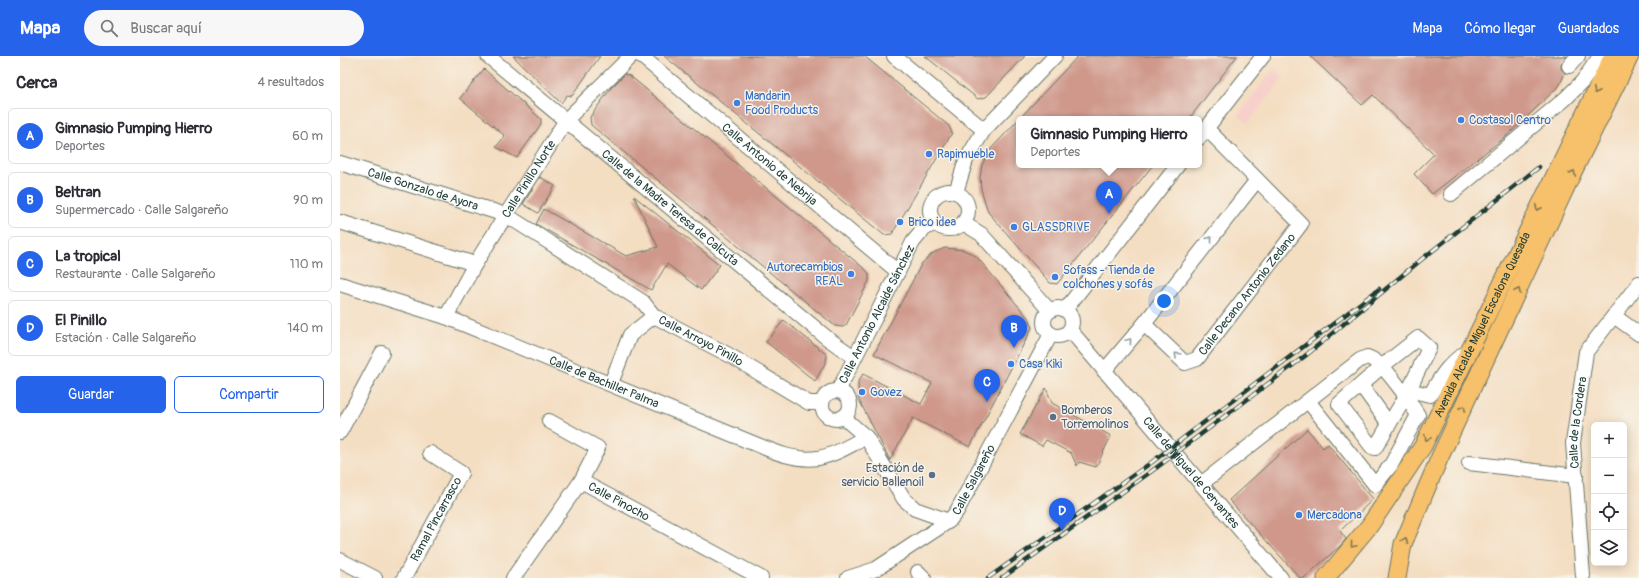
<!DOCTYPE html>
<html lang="es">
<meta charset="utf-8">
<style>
:root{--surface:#fff;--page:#f7f7f7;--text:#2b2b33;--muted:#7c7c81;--line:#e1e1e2;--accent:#2563eb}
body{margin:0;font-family:Pangolin,sans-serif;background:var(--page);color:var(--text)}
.controls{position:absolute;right:12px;bottom:12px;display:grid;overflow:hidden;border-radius:6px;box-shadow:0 2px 10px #0003}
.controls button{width:36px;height:36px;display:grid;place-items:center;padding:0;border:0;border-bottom:1px solid var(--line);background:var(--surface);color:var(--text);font:20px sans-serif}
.you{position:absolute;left:824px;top:245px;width:14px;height:14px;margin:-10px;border:3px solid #fff;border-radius:50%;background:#1a73e8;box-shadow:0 0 0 6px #1a73e833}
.badge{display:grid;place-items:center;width:26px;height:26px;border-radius:50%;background:var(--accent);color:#fff;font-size:13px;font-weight:700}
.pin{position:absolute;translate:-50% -33px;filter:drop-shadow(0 1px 2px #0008)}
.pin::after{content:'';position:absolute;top:21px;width:14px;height:12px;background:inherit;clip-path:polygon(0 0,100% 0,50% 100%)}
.popup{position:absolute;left:676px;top:60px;width:186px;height:52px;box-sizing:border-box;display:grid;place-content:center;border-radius:6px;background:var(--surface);filter:drop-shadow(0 1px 3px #0005);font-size:13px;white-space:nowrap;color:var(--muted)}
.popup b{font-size:15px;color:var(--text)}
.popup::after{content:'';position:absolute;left:50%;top:100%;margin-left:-8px;border:8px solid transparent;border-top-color:var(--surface)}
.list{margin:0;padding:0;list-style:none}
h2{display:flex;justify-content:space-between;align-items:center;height:52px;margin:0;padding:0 16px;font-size:17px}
h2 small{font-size:13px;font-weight:400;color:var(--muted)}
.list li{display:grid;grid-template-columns:26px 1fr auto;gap:12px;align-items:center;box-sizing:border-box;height:56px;margin:0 8px 8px;padding:0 8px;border:1px solid var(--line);border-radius:6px}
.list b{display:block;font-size:15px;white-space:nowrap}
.list p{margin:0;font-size:13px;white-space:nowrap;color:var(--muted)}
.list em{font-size:13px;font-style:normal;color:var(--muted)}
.actions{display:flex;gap:8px;padding:12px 16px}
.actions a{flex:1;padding:9px 0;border:1px solid var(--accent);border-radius:6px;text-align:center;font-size:14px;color:var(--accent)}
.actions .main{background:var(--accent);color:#fff}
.icon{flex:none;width:22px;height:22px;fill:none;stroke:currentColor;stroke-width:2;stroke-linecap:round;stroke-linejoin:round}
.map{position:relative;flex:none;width:1299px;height:522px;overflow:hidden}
header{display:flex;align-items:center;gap:24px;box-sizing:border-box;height:56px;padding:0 20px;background:var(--accent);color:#fff}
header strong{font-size:19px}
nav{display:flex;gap:22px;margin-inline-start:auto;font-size:14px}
.search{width:280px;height:36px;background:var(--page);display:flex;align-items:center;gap:10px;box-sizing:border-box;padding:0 14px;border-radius:22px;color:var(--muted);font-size:15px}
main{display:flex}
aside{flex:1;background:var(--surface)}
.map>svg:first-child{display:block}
.built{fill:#f7d0cb}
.building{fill:#cf988b}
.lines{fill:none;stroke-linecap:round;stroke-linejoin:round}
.minor-casing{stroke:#6a7566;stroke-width:16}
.major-casing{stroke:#6a7566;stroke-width:19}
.minor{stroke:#fff;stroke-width:14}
.major{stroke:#f7c06b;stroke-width:17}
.rail-casing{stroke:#1f3d34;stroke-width:4.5}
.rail{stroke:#f7f3e8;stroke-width:3;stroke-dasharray:9;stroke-linecap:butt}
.oneway{stroke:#80784d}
.oneway2{stroke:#8f9e9a}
.shop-dot{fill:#3f7fe0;stroke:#f7f3e8;stroke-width:1.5}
.service-dot{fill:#5c6f8a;stroke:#f7f3e8;stroke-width:1.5}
.labels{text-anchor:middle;stroke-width:3;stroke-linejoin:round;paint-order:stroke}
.shop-label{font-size:12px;fill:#366cbe;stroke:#f7f3e8;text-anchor:start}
.street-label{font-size:12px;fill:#1f3d34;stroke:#f7f3e8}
.service-label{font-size:12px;fill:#4e5e75;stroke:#f7f3e8;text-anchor:start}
</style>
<header>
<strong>Mapa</strong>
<div class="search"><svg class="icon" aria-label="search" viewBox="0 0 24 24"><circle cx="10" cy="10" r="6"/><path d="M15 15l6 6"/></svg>Buscar aquí</div>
<nav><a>Mapa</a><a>Cómo llegar</a><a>Guardados</a></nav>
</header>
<main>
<aside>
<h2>Cerca<small>4 resultados</small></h2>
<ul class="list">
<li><span class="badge">A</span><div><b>Gimnasio Pumping Hierro</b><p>Deportes</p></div><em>60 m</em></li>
<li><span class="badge">B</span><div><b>Beltran</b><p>Supermercado · Calle Salgareño</p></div><em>90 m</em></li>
<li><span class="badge">C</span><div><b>La tropical</b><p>Restaurante · Calle Salgareño</p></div><em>110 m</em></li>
<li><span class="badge">D</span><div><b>El Pinillo</b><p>Estación · Calle Salgareño</p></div><em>140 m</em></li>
</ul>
<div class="actions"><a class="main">Guardar</a><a>Compartir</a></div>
</aside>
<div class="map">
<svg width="1299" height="522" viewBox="0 0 1299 522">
<rect width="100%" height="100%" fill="#f7f3e8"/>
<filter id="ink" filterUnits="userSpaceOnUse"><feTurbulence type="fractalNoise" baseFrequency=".025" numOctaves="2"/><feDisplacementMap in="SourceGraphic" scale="8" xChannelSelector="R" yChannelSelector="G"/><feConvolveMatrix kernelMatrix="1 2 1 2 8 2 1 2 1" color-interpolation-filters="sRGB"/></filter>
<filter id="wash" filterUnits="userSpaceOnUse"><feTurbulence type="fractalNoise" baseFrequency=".012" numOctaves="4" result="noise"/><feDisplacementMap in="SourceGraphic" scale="16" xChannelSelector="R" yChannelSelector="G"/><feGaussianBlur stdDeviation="0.9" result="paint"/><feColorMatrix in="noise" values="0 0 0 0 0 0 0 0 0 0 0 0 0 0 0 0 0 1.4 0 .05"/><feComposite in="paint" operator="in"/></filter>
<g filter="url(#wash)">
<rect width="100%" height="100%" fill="#f4dec2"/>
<!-- built -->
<polygon class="built" points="934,13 944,21 908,67 898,59"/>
<g id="blocks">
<!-- building -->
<g class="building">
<polygon points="173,0 260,0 232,40 227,39 221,47"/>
<polygon points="324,0 524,0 609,70 612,77 552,178 544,179"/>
<polygon points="585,0 685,0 646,41 638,43"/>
<polygon points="738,0 897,0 849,63 679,63"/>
<polygon points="970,0 1227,0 1221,8 1221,13 1225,17 1219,30 1169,78 1092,138 1074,118 1094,98 1033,39 1022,49"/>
<polygon points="144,13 201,63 201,68 177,102 156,91 165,80 120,42"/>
<polygon points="285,18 290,20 526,214 529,218 529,225 506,269 503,271 495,270 251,69 250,61 271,32"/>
<polygon points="679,63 679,109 813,109 717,228 710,227 648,156 641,133 640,122 642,109 648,96"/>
<polygon points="200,121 215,130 198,157 183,148"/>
<polygon points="294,140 380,209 361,234 327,208 311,234 196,168 204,153 286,200 318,191"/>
<polygon points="605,192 624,194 636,200 690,264 692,272 630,391 573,362 550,404 519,344 518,326 523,318 581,348 592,327 534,298 582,207 593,197"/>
<polygon points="444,264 487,299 486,306 475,325 426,286"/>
<polygon points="706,332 712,347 771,380 756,411 739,406 737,410 731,397 706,384 702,390 680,378"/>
<polygon points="967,373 983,392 988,388 1033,443 1000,475 1006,483 1000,490 964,522 960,522 889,444"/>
</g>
</g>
</g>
<g filter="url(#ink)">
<use href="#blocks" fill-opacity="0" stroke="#6a7566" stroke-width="1"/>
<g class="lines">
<defs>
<g id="minor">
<path id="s1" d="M148,0L487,282L514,301"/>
<path id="s2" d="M301,0L558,216"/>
<polyline points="554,0 644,74"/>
<polyline points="1229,10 1238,0"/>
<polyline points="859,82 923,0"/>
<path id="s3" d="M0,107L166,159L303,246L314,260L389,299L469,347H482"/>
<circle cx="609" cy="154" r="19"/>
<polyline points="616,136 626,104 644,74 715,0"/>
<polyline points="1111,138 1225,43 1242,26 1260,0"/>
<polyline points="0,166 135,208"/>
<polyline points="623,167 641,178 710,255"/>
<path id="s4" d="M0,228L106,261L403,383C426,392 452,406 478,402C495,399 511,389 526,381"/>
<circle cx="718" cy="266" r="14"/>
<polyline points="725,254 838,109"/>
<polyline points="1274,260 1299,278"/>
<path id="s5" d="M106,261L135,208L226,64L291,0"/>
<path id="s6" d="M804,268L845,307L857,303L961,168L866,72"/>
<path id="s7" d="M730,274L941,522"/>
<polyline points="764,315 804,268 917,124"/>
<polyline points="273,322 290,279 314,260"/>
<polyline points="1021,329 1049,368"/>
<path id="s8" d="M498,335L573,186L584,173L595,167"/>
<circle cx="496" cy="349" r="14"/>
<polyline points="968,345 1035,429 1051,409 1078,359 1066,340"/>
<polyline points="503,361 526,381 564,443 575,453 609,465"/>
<polyline points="0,376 42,297"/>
<polyline points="1129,407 1236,420"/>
<path id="s9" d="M241,425L421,522"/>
<path d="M861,428L1020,304L1027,301C1043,306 1055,327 1066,340L1035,392L1032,391L999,348L1041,311L1078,282L1089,292L1066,340L1077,336L1090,339C1101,320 1110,305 1129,295"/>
<polyline points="0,504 35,522"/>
<polyline points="578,516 584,522"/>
<path id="s10" d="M1243,520L1233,387L1246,296L1299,227"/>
<path id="s11" d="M64,522L121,417L90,397"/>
<polyline points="173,522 241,425 258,392 209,365"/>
<path id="s12" d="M508,522L536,513L609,465L617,455L711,278"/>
</g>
<g id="major">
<path id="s13" d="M986,522L1030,469L1083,390L1273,0"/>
<polyline points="1057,522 1063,488 1099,403 1233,116 1290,0"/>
</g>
</defs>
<!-- minor casing -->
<use href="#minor" class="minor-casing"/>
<!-- major casing -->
<use href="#major" class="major-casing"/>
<!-- minor -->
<use href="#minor" class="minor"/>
<!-- major -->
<use href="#major" class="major"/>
<defs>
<g id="rail">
<polyline points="648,522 812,406 1039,233"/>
<polyline points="662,522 816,412 965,300 1082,203 1199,111"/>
</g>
</defs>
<!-- rail casing -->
<use href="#rail" class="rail-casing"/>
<!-- rail -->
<use href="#rail" class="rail"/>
</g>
<!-- one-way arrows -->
<defs><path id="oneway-chevron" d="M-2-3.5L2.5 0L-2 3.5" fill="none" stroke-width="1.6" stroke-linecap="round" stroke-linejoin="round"/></defs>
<g class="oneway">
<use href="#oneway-chevron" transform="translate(1256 35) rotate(116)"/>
<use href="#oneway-chevron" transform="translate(1233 117) rotate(-64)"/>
<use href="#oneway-chevron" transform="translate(1198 152) rotate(116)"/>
<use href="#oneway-chevron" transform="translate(1178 235) rotate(-65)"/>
<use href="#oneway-chevron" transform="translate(1123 352) rotate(-65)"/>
<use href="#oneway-chevron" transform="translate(1087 382) rotate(116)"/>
<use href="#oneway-chevron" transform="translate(1065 484) rotate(-70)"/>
<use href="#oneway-chevron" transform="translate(1013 489) rotate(130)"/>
</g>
<g class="oneway2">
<use href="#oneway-chevron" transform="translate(870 183) rotate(-52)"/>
<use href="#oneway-chevron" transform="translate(789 285) rotate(-50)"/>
<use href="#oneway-chevron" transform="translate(837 299) rotate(-137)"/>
</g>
</g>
<!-- markers -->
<g class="shop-dot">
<circle cx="397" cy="47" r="4"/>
<circle cx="1121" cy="64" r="4"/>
<circle cx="589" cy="98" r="4"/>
<circle cx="560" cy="166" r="4"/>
<circle cx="674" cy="171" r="4"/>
<circle cx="511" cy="218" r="4"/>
<circle cx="715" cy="221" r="4"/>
<circle cx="671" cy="308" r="4"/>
<circle cx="522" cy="336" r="4"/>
<circle cx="959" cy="459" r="4"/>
</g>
<g class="service-dot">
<circle cx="713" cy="361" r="4"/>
<circle cx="592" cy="419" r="4"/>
</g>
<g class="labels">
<!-- shop labels -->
<g class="shop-label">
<text x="405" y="44">Mandarin<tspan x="405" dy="14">Food Products</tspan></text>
<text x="1129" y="68">Costasol Centro</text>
<text x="597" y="102">Rapimueble</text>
<text x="568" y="170">Brico idea</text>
<text x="682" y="175">GLASSDRIVE</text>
<text x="503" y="215" text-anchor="end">Autorecambios<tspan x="503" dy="14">REAL</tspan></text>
<text x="723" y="218">Sofass - Tienda de<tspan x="723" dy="14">colchones y sofás</tspan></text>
<text x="679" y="312">Casa Kiki</text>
<text x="530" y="340">Govez</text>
<text x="967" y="463">Mercadona</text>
</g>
<!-- street labels -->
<g class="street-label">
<text dy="4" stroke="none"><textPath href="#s2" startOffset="168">Calle Antonio de Nebrija</textPath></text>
<text dy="4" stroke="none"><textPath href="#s5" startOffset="161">Calle Pinillo Norte</textPath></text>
<text dy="4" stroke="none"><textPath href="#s3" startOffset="87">Calle Gonzalo de Ayora</textPath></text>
<text dy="4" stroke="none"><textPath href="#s1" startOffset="237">Calle de la Madre Teresa de Calcuta</textPath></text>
<text dy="4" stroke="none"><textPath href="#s6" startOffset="151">Calle Decano Antonio Zedano</textPath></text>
<text dy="4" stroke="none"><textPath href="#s8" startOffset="86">Calle Antonio Alcaide Sánchez</textPath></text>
<text dy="4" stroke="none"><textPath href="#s13" startOffset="299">Avenida Alcalde Miguel Escalona Quesada</textPath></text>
<text dy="4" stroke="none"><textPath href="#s3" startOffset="407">Calle Arroyo Pinillo</textPath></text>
<text dy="4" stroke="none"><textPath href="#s4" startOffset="282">Calle de Bachiller Palma</textPath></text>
<text dy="4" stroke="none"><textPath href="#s10" startOffset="154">Calle de la Cordera</textPath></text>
<text dy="4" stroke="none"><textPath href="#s7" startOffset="187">Calle de Miguel de Cervantes</textPath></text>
<text dy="4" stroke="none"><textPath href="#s12" startOffset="165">Calle Salgareño</textPath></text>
<text dy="4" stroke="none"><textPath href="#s9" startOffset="43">Calle Pinocho</textPath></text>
<text dy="4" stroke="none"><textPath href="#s11" startOffset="67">Ramal Pincarrasco</textPath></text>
</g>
<!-- service labels -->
<g class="service-label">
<text x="721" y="358">Bomberos<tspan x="721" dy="14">Torremolinos</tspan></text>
<text x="584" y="416" text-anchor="end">Estación de<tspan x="584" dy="14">servicio Ballenoil</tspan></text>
</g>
</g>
</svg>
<div class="controls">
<button>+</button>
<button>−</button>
<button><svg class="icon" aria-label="locate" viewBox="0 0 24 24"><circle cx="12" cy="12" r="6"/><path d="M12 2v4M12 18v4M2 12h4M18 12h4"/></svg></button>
<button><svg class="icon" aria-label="layers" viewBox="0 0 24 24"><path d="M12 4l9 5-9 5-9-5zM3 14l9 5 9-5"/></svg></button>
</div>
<div class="you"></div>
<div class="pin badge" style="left:769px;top:158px">A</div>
<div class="popup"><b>Gimnasio Pumping Hierro</b>Deportes</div>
<div class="pin badge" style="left:674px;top:292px">B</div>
<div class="pin badge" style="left:647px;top:346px">C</div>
<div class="pin badge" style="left:722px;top:475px">D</div>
</div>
</main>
